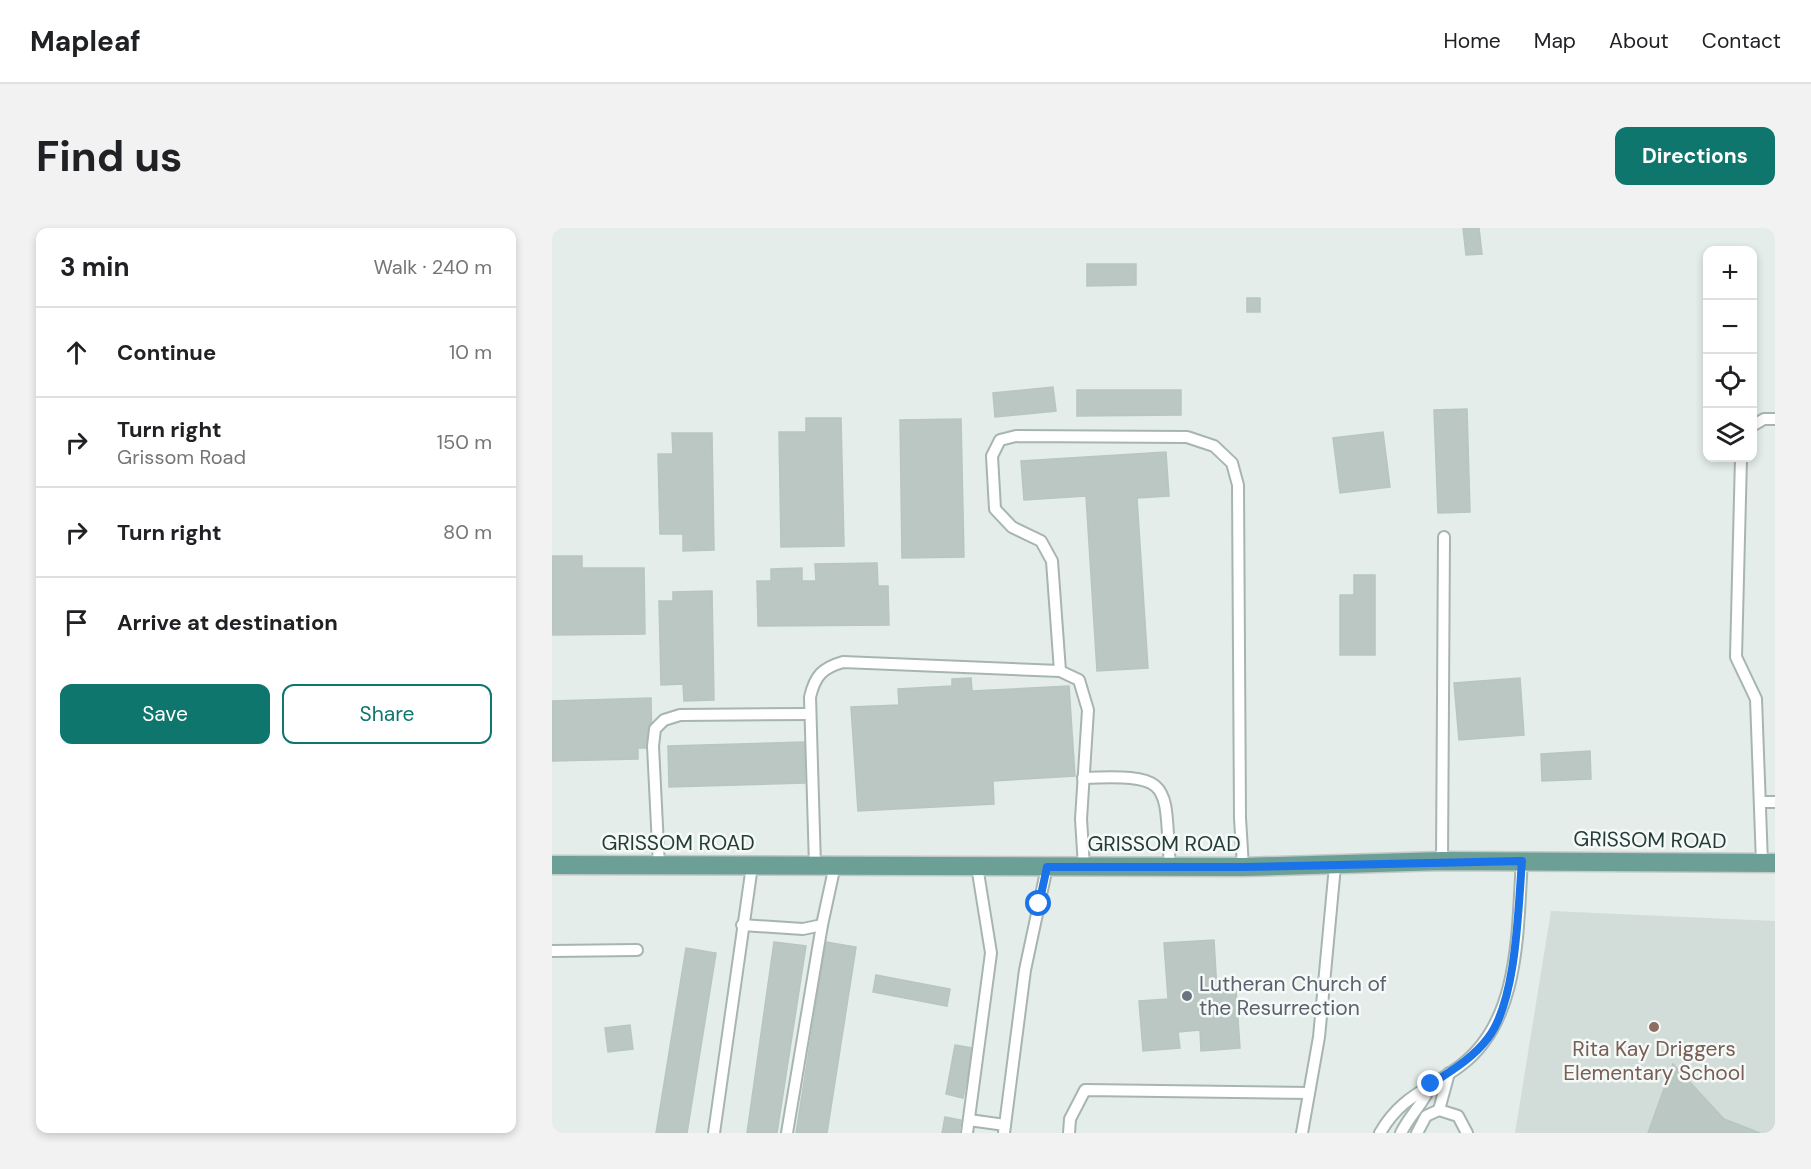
<!DOCTYPE html>
<meta charset="utf-8">
<style>
:root{--surface:#fff;--page:#f2f2f2;--text:#202124;--muted:#757577;--line:#e0e0e0;--accent:#0f766e}
body{margin:0;font-family:"DM Sans",sans-serif;background:var(--page);color:var(--text)}
.controls{position:absolute;right:18px;top:18px;display:grid;overflow:hidden;border-radius:12px;box-shadow:0 3px 9px #0003}
.controls button{width:54px;height:54px;display:grid;place-items:center;padding:0;border:0;border-bottom:2px solid var(--line);background:var(--surface);color:var(--text);font:30px sans-serif}
.stop{position:absolute;width:18px;height:18px;margin:-14px;border:4px solid #1a73e8;border-radius:50%;background:#fff}
.stop.end{background:#1a73e8;border-color:#fff;box-shadow:0 2px 6px #0008}
.list{margin:0;padding:0;list-style:none}
h2{display:flex;justify-content:space-between;align-items:center;height:78px;margin:0;padding:0 24px;font-size:26px}
h2 small{font-size:20px;font-weight:400;color:var(--muted)}
.list li{display:grid;grid-template-columns:39px 1fr auto;gap:18px;align-items:center;box-sizing:border-box;height:90px;padding:0 24px;border-top:2px solid var(--line)}
.list b{display:block;font-size:22px;white-space:nowrap}
.list p{margin:0;font-size:20px;white-space:nowrap;color:var(--muted)}
.list em{font-size:20px;font-style:normal;color:var(--muted)}
.actions{display:flex;gap:12px;padding:18px 24px}
.actions a{flex:1;padding:14px 0;border:2px solid var(--accent);border-radius:12px;text-align:center;font-size:21px;color:var(--accent)}
.actions .main{background:var(--accent);color:#fff}
.icon{flex:none;width:33px;height:33px;fill:none;stroke:currentColor;stroke-width:2;stroke-linecap:round;stroke-linejoin:round}
.map{position:relative;flex:none;width:1223px;height:905px;overflow:hidden;border-radius:12px}
header{display:flex;align-items:center;gap:36px;box-sizing:border-box;height:84px;padding:0 30px;background:var(--surface);border-bottom:2px solid var(--line)}
header strong{font-size:28px}
nav{display:flex;gap:33px;margin-inline-start:auto;font-size:21px}
.intro{display:flex;align-items:center;justify-content:space-between;box-sizing:border-box;height:144px;padding:0 36px}
h1{margin:0;font-size:42px}
.button{padding:15px 27px;border-radius:12px;background:var(--accent);color:#fff;font-size:21px;font-weight:700}
main{display:flex;gap:36px;padding:0 36px}
aside{flex:1;background:var(--surface);border-radius:12px;box-shadow:0 3px 9px #0003}
.map>svg:first-child{display:block}
.built{fill:#d2dcd8}
.building{fill:#bac7c2;stroke:#b7c6c0;stroke-width:1.5}
.lines{fill:none;stroke-linecap:round;stroke-linejoin:round}
.lane-casing{stroke:#a7b5b0;stroke-width:14}
.primary-casing{stroke:#c2c9c7;stroke-width:21}
.lane{stroke:#fff;stroke-width:10}
.primary{stroke:#6c9f95;stroke-width:18}
.route{stroke:#1a73e8;stroke-width:8}
.worship-dot{fill:#6b7280;stroke:#f5f9f7;stroke-width:2}
.education-dot{fill:#8d6e63;stroke:#f5f9f7;stroke-width:2}
.labels{text-anchor:middle;stroke-width:5;stroke-linejoin:round;paint-order:stroke}
.street-label{font-size:21px;fill:#253d38;stroke:#f5f9f7}
.worship-label{font-size:21px;fill:#5b616d;stroke:#f5f9f7;text-anchor:start}
.education-label{font-size:21px;fill:#785e54;stroke:#f5f9f7}
</style>
<header>
<strong>Mapleaf</strong>
<nav><a>Home</a><a>Map</a><a>About</a><a>Contact</a></nav>
</header>
<div class="intro"><h1>Find us</h1><a class="button">Directions</a></div>
<main>
<aside>
<h2>3 min<small>Walk · 240 m</small></h2>
<ul class="list">
<li><svg class="icon" aria-label="ahead" viewBox="0 0 24 24"><path d="M12 20V5M6 11l6-6 6 6"/></svg><div><b>Continue</b></div><em>10 m</em></li>
<li><svg class="icon" aria-label="right" viewBox="0 0 24 24"><path d="M7 20v-9h11M14 6l5 5-5 5"/></svg><div><b>Turn right</b><p>Grissom Road</p></div><em>150 m</em></li>
<li><svg class="icon" aria-label="right" viewBox="0 0 24 24"><path d="M7 20v-9h11M14 6l5 5-5 5"/></svg><div><b>Turn right</b></div><em>80 m</em></li>
<li><svg class="icon" aria-label="arrive" viewBox="0 0 24 24"><path d="M6 21V4h12l-3 4 3 4H6"/></svg><div><b>Arrive at destination</b></div></li>
</ul>
<div class="actions"><a class="main">Save</a><a>Share</a></div>
</aside>
<div class="map">
<svg width="1223" height="905" viewBox="0 0 1223 905">
<rect width="100%" height="100%" fill="#e4ede9"/>
<!-- built -->
<polygon class="built" points="999,683 1223,693 1223,905 963,905"/>
<!-- building -->
<g class="building">
<polygon points="911,0 927,0 930,26 914,27"/>
<polygon points="535,36 584,36 584,57 535,58"/>
<rect x="695" y="70" width="13" height="14"/>
<polygon points="501,159 504,183 443,189 441,165"/>
<polygon points="525,162 629,162 629,187 525,188"/>
<polygon points="915,181 918,284 886,285 882,182"/>
<polygon points="254,190 289,190 292,318 229,319 227,204 254,204"/>
<polygon points="409,191 412,329 350,330 348,192"/>
<polygon points="831,204 838,259 788,265 781,210"/>
<polygon points="120,205 160,205 162,322 131,323 131,306 108,306 106,226 121,226"/>
<polygon points="614,224 617,268 585,270 596,440 545,443 534,268 472,272 469,233"/>
<polygon points="0,328 30,328 30,340 92,340 93,406 0,407"/>
<polygon points="325,335 326,358 336,358 337,397 206,398 205,353 219,353 219,341 250,340 250,353 264,353 263,336"/>
<polygon points="802,347 823,347 823,427 788,427 788,367 802,367"/>
<polygon points="160,363 162,472 132,473 131,456 109,457 107,373 121,373 121,364"/>
<polygon points="419,450 420,463 517,458 523,548 441,553 442,576 306,583 299,479 347,477 346,461 400,458 400,451"/>
<polygon points="968,450 972,507 907,512 902,455"/>
<polygon points="99,470 100,520 86,520 86,531 0,533 0,473"/>
<polygon points="252,514 253,555 117,559 116,518"/>
<polygon points="1038,523 1039,551 990,553 989,526"/>
<polygon points="662,712 665,763 684,762 688,820 649,823 648,802 626,804 628,820 591,823 587,773 616,771 612,715"/>
<polygon points="222,714 254,718 225,905 195,905"/>
<polygon points="274,714 304,719 275,905 244,905"/>
<polygon points="134,720 164,725 135,905 104,905"/>
<polygon points="324,747 398,761 395,778 321,764"/>
<polygon points="78,797 81,821 56,824 53,800"/>
<polygon points="403,817 421,820 411,870 394,866"/>
<polygon points="1121,836 1172,891 1208,905 1096,905"/>
<polygon points="393,889 409,892 407,905 390,905"/>
</g>
<g class="lines">
<defs>
<g id="lane">
<polyline points="1200,198 1212,191 1223,191"/>
<polyline points="1189,230 1184,429 1204,471 1210,635"/>
<polyline points="508,443 500,333 489,313 460,299 443,281 440,228 448,212 464,208 635,209 662,218 680,235 686,257 688,590 691,639"/>
<path d="M531,550C623,546 612,555 618,639"/>
<polyline points="1208,574 1223,574"/>
<polyline points="890,633 892,309"/>
<polyline points="107,638 101,518 103,501 112,492 128,487 258,486"/>
<path d="M263,638L258,469C263,448 270,440 291,434L508,443L527,452L536,482L529,591L532,639"/>
<polyline points="190,697 251,701 270,697 283,637"/>
<polyline points="0,723 85,722"/>
<polyline points="887,882 897,845"/>
<polyline points="417,892 453,897"/>
<polyline points="162,905 200,638"/>
<polyline points="235,905 270,697"/>
<polyline points="415,905 439,725 425,638"/>
<polyline points="452,905 473,742 495,639"/>
<polyline points="517,905 518,891 533,862 757,865"/>
<polyline points="750,905 767,809 783,638"/>
<path d="M828,905C849,868 876,862 908,838C969,793 965,702 970,633"/>
<path d="M849,905C858,886 872,876 879,856"/>
<polyline points="865,905 874,888 887,882 906,888 915,905"/>
</g>
<polyline id="primary" points="0,637 691,639 890,633 1223,635"/>
</defs>
<!-- lane casing -->
<use href="#lane" class="lane-casing"/>
<!-- primary casing -->
<use href="#primary" class="primary-casing"/>
<!-- lane -->
<use href="#lane" class="lane"/>
<!-- primary -->
<use href="#primary" class="primary"/>
</g>
<g class="lines">
<!-- route -->
<path class="route" d="M487,676L495,639H691L970,633C966,680 965,772 936,810C921,830 899,843 879,856"/>
</g>
<!-- markers -->
<circle class="worship-dot" cx="635" cy="768" r="6"/>
<circle class="education-dot" cx="1102" cy="799" r="6"/>
<g class="labels">
<!-- street labels -->
<g class="street-label">
<text transform="translate(1098 612) rotate(1)" y="7">GRISSOM ROAD</text>
<text x="126" y="622">GRISSOM ROAD</text>
<text x="612" y="623">GRISSOM ROAD</text>
</g>
<!-- worship labels -->
<g class="worship-label">
<text x="647" y="763">Lutheran Church of<tspan x="647" dy="24">the Resurrection</tspan></text>
</g>
<!-- education labels -->
<g class="education-label">
<text x="1102" y="828">Rita Kay Driggers<tspan x="1102" dy="24">Elementary School</tspan></text>
</g>
</g>
</svg>
<div class="controls">
<button>+</button>
<button>−</button>
<button><svg class="icon" aria-label="locate" viewBox="0 0 24 24"><circle cx="12" cy="12" r="6"/><path d="M12 2v4M12 18v4M2 12h4M18 12h4"/></svg></button>
<button><svg class="icon" aria-label="layers" viewBox="0 0 24 24"><path d="M12 4l9 5-9 5-9-5zM3 14l9 5 9-5"/></svg></button>
</div>
<div class="stop" style="left:487px;top:676px"></div>
<div class="stop end" style="left:879px;top:856px"></div>
</div>
</main>
